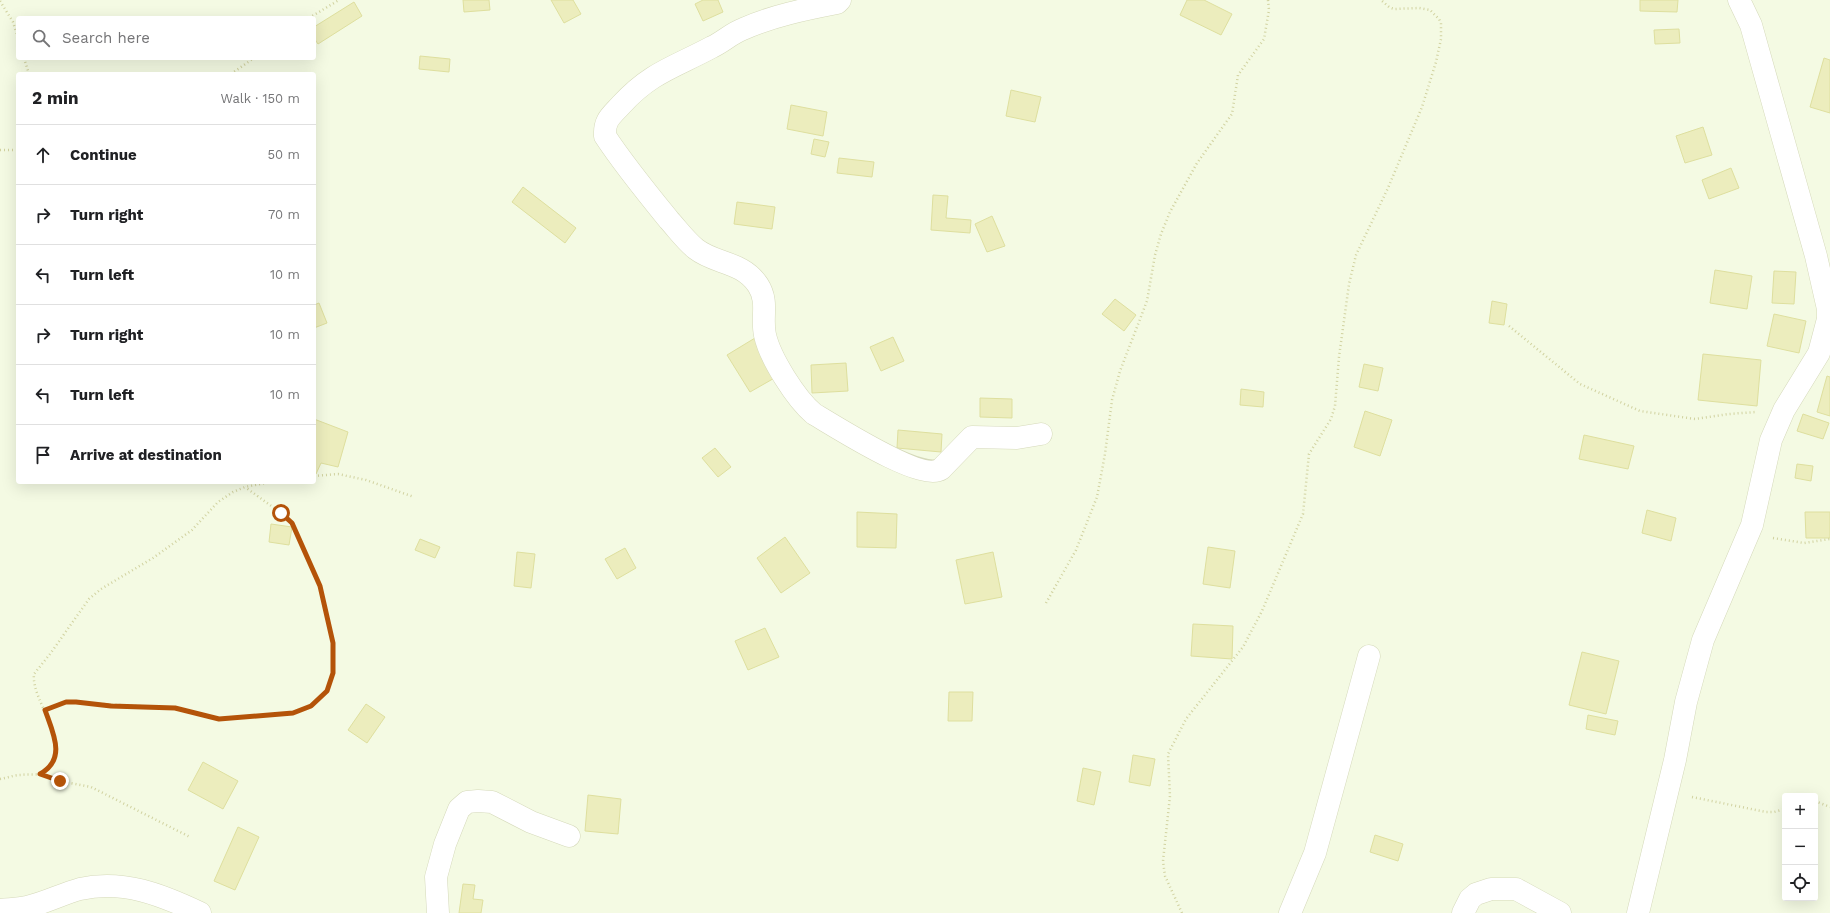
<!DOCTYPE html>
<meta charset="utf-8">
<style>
:root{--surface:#fff;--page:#f6f6f6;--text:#202124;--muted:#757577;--line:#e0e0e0}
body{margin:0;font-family:"Work Sans",sans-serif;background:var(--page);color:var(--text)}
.controls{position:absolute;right:12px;bottom:12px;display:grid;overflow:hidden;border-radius:4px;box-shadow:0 4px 16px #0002}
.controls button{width:36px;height:36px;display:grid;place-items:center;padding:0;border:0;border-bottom:1px solid var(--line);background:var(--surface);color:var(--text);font:20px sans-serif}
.stop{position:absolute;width:12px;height:12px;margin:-9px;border:3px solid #b45309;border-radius:50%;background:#fff}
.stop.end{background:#b45309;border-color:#fff;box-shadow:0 1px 4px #0008}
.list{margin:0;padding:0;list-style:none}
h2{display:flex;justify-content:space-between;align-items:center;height:52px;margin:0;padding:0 16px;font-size:17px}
h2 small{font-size:13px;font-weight:400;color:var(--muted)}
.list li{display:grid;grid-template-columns:26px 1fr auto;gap:12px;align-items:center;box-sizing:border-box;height:60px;padding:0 16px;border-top:1px solid var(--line)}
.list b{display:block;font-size:15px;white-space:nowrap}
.list em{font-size:13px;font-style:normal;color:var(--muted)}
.icon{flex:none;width:22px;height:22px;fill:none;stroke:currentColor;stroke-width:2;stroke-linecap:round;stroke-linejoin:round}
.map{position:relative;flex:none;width:1830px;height:913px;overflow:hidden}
.search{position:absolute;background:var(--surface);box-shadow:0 4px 16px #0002;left:16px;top:16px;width:300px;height:44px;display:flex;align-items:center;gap:10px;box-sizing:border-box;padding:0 14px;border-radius:4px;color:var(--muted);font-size:15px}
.panel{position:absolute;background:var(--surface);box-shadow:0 4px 16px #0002;left:16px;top:72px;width:300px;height:412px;border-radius:4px}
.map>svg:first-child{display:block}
.building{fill:#ecedbd;stroke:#dedf9e}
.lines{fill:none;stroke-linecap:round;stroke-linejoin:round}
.minor-casing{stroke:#d5d9ba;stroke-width:23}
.path{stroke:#d1d2a0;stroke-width:2.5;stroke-dasharray:1 3;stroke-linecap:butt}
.minor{stroke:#fff;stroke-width:22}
.route{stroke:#b45309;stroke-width:5}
</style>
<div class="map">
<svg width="1830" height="913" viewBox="0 0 1830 913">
<rect width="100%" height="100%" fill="#f4fae3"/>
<!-- building -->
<g class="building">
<polygon points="463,0 489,0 490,10 464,12"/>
<polygon points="551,0 573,0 581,14 564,23"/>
<polygon points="703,0 718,0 723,12 703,21 695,4"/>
<polygon points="1187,0 1204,0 1232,14 1221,35 1180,15"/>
<polygon points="1640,0 1678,0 1677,12 1640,11"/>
<polygon points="354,2 362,16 318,44 314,38 314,27"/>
<polygon points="1679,29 1680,43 1655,44 1654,30"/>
<polygon points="420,56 450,59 449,72 419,69"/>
<polygon points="1824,58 1830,60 1830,113 1810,107"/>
<polygon points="1011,90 1041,97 1035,122 1006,116"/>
<polygon points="791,105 827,112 823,136 787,129"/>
<polygon points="1703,127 1712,155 1685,163 1676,136"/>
<polygon points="814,139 829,142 825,157 811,154"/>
<polygon points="839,158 874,162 872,177 837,173"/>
<polygon points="1731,168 1739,188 1709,199 1702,180"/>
<polygon points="523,187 576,228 565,243 512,202"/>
<polygon points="933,195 948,196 946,218 971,220 970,233 931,230"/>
<polygon points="737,202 775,207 772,229 734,224"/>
<polygon points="992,216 1005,246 987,252 975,224"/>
<polygon points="1715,270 1752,276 1747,309 1710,303"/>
<polygon points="1774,271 1796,272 1794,304 1772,303"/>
<polygon points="1115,299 1136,315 1124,331 1102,314"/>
<polygon points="1492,301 1507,304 1504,325 1489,323"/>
<polygon points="319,303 327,323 314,328 314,305"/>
<polygon points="1774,314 1806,321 1799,353 1767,346"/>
<polygon points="893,337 904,361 881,371 870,347"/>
<polygon points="755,338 778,376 750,392 727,355"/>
<polygon points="1703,354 1761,360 1757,406 1698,400"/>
<polygon points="846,363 848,391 812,393 811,365"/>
<polygon points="1364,364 1383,368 1378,391 1359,387"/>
<polygon points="1827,376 1830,377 1830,416 1817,412"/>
<polygon points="1241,389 1264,392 1263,407 1240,405"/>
<polygon points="980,398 1012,399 1012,418 980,417"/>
<polygon points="1365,411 1392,420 1380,456 1354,447"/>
<polygon points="1803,414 1829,423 1823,439 1797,431"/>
<polygon points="314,419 348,432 338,467 321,463 316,474 314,473"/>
<polygon points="898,430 942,434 941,452 897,448"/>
<polygon points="1584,435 1634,446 1628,469 1579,459"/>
<polygon points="715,448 731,467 718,477 702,458"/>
<polygon points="1797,464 1813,466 1811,481 1795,478"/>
<polygon points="1647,510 1676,518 1671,541 1642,533"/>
<polygon points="857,512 897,514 896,548 857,547"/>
<polygon points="1805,512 1830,512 1830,538 1806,538"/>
<polygon points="271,524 292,527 289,545 269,542"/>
<polygon points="785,537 810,573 781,593 757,558"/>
<polygon points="420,539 440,547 435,558 415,550"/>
<polygon points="1208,547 1235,551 1230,588 1203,584"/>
<polygon points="625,548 636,568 617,579 605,559"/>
<polygon points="517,552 535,554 531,588 514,586"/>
<polygon points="993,552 1002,597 965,604 956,560"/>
<polygon points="1193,624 1233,626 1232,659 1191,656"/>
<polygon points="765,628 779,657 748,670 735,641"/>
<polygon points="1582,652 1619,661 1606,714 1569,705"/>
<polygon points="949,692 973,692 972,721 948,721"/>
<polygon points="366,704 385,717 367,743 348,730"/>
<polygon points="1588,715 1618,721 1615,735 1586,729"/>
<polygon points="1133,755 1155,759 1150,786 1129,782"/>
<polygon points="203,762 238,781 223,809 188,790"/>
<polygon points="1083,768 1101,772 1094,805 1077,801"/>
<polygon points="588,795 621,799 618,834 585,831"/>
<polygon points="238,827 259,837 235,890 214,881"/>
<polygon points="1375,835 1403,844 1398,861 1370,852"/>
<polygon points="463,884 475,885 473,899 483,900 481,913 459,913"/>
</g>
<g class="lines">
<defs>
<g id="minor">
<path d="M840,0L837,3C806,9 772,16 743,29C732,33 723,42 712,47C675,67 651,72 621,105C611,116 604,120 605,136C624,165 647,193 669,220C678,230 686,241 696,249C715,264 742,261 758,285C769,302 761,317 765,335C770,358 796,399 814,414C835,426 921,482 941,469L972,437L1017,438L1041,434"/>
<path d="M0,910C9,909 19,909 27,907C45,903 62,894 80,889C123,879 162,895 200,913"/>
<polyline points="438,913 436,877 445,844 459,809 467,802 478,801 492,802 531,822 569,836"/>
<polyline points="1290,913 1315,853 1369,656"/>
<polyline points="1463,913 1470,899 1476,894 1491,889 1516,889 1560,913"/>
<polyline points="1638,913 1675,760 1686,702 1703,640 1752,525 1771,440 1784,410 1819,353 1828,319 1828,309 1816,256 1751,25 1739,0"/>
</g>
</defs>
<!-- minor casing -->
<use href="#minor" class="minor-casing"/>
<!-- path -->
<g class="path">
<polyline points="0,1 13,22 18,38"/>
<polyline points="309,18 339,0"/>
<polyline points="24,58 29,74"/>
<polyline points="231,74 254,58"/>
<polyline points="0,150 18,150"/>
<polyline points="1509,326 1580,384 1640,411 1695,419 1729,414 1756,412"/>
<polyline points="314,476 338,474 366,480 414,497"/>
<polyline points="1773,538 1804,543 1830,539"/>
<polyline points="1046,603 1076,550 1097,497 1105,454 1112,400 1120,371 1147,301 1155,255 1161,234 1170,212 1197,163 1232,114 1238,75 1264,39 1269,10 1268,0"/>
<polyline points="45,710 66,702 175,708 219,719 293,713 311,706 327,691 333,673 333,643 320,586 292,523 281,513 245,487"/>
<polyline points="41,774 60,781 91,787 190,837"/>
<path d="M0,779C7,778 14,775 21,775C27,774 34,775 40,774C44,773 47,770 50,767C72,743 31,701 34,674L50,654L89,599L101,589L153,558L192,530L218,502L233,492L245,487L271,482"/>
<polyline points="1692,797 1766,812 1774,812 1785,809"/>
<polyline points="1815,801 1830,807"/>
<polyline points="1182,913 1165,876 1163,861 1170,796 1168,754 1186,719 1243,647 1262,611 1303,514 1309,454 1331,419 1335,406 1339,357 1349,284 1356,255 1388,188 1422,107 1436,62 1441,39 1441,23 1439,19 1430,10 1419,8 1394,9 1389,7 1381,0"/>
</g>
<!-- minor -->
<use href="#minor" class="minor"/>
</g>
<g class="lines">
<!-- route -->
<path class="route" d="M60,781L40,774C67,759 53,733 45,710L66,702H76L111,706L175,708L219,719L293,713L311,706L327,691L333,673V643L320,586L292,523L281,513"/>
</g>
</svg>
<div class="controls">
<button>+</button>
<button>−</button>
<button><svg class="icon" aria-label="locate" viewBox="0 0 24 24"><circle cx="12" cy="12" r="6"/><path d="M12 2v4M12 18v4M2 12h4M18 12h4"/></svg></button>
</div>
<div class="stop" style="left:281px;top:513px"></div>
<div class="stop end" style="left:60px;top:781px"></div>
<div class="search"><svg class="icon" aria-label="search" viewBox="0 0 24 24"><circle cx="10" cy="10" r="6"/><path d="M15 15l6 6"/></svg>Search here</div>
<section class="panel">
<h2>2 min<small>Walk · 150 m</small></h2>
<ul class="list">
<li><svg class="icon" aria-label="ahead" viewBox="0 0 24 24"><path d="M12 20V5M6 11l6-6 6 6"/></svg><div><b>Continue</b></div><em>50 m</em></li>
<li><svg class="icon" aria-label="right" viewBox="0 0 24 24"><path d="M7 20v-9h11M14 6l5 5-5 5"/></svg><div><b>Turn right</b></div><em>70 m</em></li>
<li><svg class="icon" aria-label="left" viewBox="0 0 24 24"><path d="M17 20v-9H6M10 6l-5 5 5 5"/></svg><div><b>Turn left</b></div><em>10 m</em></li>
<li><svg class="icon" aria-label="right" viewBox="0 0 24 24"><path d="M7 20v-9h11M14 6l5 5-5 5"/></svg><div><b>Turn right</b></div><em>10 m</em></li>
<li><svg class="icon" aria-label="left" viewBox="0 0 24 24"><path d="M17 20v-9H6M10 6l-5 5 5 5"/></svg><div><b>Turn left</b></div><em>10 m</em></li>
<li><svg class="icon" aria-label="arrive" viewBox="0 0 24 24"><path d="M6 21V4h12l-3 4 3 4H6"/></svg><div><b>Arrive at destination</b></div></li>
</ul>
</section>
</div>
